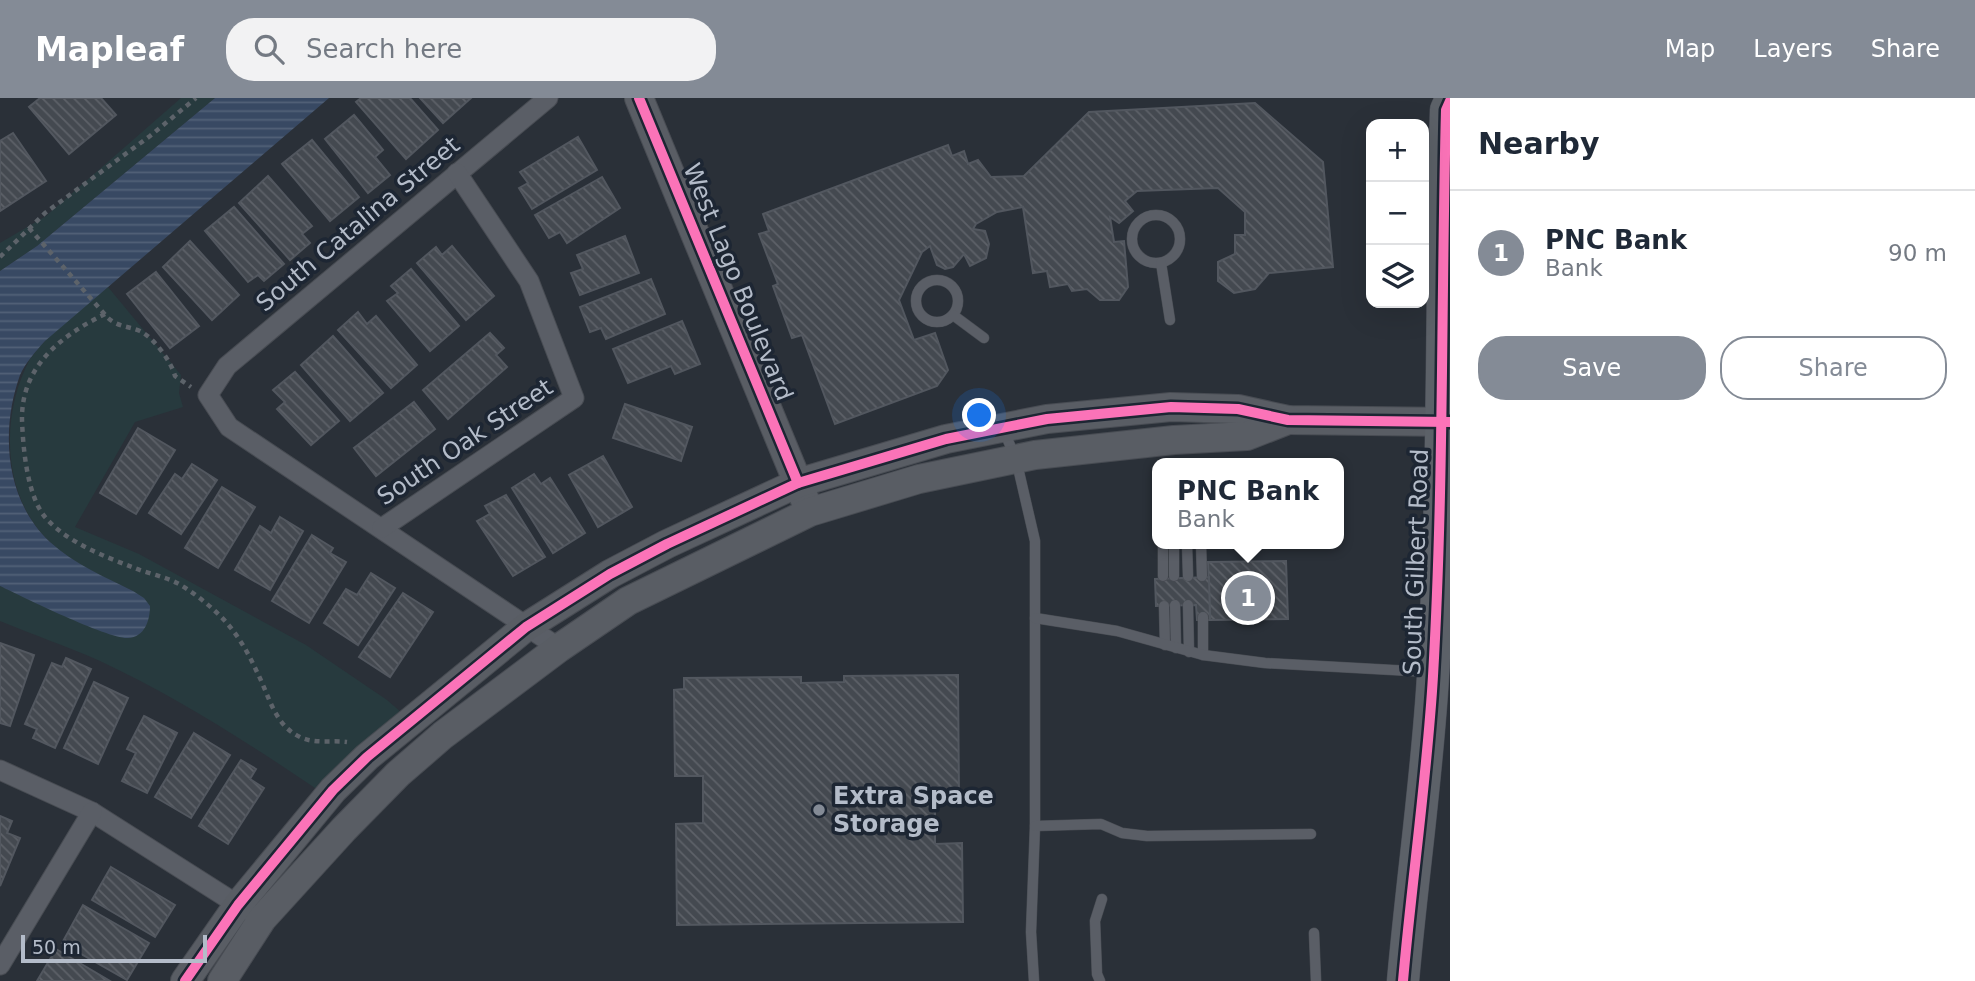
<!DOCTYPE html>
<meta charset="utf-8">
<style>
:root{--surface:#fff;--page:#f2f2f3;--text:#1f2937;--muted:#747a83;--line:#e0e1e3;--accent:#848b96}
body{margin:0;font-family:"DejaVu Sans",sans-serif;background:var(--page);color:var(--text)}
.controls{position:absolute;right:21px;top:21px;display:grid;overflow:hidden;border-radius:14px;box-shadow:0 7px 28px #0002}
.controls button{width:63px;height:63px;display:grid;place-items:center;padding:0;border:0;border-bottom:2px solid var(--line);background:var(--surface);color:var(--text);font:35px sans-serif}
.scale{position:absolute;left:21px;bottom:18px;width:186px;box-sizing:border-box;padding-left:7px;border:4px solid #b4bcc9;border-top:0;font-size:19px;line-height:24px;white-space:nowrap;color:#b4bcc9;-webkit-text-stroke:5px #1d2633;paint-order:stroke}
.you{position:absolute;left:980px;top:318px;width:24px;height:24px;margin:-18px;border:5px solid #fff;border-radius:50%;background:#1a73e8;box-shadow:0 0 0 10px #1a73e833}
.badge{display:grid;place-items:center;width:46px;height:46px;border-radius:50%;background:var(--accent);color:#fff;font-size:23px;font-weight:700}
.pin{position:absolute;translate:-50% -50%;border:4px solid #fff;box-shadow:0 2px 7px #0006}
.popup{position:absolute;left:1152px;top:360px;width:192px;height:91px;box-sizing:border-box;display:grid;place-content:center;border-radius:14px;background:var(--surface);filter:drop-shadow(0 2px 5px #0005);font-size:23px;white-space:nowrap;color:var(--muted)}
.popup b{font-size:26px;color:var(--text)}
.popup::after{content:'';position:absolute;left:50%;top:100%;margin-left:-14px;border:14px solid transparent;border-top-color:var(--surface)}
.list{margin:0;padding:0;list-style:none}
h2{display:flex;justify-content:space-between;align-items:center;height:91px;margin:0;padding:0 28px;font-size:30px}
h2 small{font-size:23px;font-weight:400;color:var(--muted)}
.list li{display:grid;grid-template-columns:46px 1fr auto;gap:21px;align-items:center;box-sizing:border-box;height:126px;padding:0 28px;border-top:2px solid var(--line)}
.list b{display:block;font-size:26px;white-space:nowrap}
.list p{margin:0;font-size:23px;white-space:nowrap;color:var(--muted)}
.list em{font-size:23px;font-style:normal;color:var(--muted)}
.actions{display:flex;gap:14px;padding:21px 28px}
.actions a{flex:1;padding:16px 0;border:2px solid var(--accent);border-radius:28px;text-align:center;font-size:24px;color:var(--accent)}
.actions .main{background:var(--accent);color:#fff}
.icon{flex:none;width:38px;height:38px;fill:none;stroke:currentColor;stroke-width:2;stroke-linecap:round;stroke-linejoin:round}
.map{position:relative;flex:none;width:1450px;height:883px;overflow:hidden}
header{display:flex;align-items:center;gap:42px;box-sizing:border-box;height:98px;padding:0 35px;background:var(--accent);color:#fff}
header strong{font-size:33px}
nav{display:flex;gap:38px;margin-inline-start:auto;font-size:24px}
.search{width:490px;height:63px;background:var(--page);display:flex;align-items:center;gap:18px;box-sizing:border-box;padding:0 24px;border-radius:28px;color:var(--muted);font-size:26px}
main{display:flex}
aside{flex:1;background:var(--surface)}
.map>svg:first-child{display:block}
.green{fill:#273a3e}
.water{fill:url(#water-rules)}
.building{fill:url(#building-back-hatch);stroke:#52575f;stroke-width:2}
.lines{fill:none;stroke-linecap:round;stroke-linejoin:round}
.lane-casing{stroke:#484c53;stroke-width:11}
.street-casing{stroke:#484c53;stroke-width:21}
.secondary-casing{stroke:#484c53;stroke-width:30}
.primary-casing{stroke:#484c55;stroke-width:33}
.path{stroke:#5d636a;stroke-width:4.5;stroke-dasharray:5 5;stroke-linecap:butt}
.lane{stroke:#5a5e66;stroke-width:10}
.street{stroke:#5a5e66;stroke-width:19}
.secondary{stroke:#595d64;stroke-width:28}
.primary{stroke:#5c6168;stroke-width:32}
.cycleway-casing{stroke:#1d2633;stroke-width:15}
.cycleway{stroke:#fb73b8;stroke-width:10}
.poi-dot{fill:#848b96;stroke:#1d2633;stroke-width:2.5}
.labels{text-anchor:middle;stroke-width:7;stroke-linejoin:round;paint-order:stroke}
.street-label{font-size:24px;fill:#b4bcc9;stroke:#1d2633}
.poi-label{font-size:24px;font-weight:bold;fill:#b4bcc9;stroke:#1d2633;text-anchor:start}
</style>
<header>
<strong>Mapleaf</strong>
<div class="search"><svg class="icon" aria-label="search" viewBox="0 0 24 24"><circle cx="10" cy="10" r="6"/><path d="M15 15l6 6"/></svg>Search here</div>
<nav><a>Map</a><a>Layers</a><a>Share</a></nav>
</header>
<main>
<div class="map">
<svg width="1450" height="883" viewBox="0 0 1450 883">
<defs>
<pattern id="water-rules" width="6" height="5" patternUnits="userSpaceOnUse" patternTransform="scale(1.75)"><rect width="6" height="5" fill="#384963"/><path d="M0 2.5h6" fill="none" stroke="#526178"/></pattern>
<pattern id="building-back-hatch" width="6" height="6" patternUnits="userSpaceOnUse" patternTransform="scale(1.75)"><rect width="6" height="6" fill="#444950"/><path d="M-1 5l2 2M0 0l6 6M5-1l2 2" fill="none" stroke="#5d6168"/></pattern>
</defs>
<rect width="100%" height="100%" fill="#2a3038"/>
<!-- green -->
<g class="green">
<polygon points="181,0 215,0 37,148 0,173 0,145 46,118"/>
<path d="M108,189L181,277L179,295L183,309L135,324L75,429L139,456L306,547L387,602L402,615L321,694C250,646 177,599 100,563C67,548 33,537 0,523V488L104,533L127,540L133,493C105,480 74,466 51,445C1,399 0,317 30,261C51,232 81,211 108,189Z"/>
</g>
<!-- water -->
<path class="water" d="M215,0H329L45,243C36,253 26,264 20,277C0,333 5,402 50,444C74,466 105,479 133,493L144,500L150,508C150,522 145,539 128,540C108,541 23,499 0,488V173L37,148Z"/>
<!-- building -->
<g class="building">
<polygon points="40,0 101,0 116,17 69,56 29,9"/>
<polygon points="361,0 410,0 438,32 406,61 356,4"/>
<polygon points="420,0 471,0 443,25"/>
<polygon points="1255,5 1323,64 1333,169 1269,175 1255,191 1234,195 1218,183 1218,164 1235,156 1235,137 1245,137 1245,114 1218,90 1137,93 1125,103 1133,113 1119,125 1110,119 1114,144 1124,143 1128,189 1119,202 1100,202 1087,191 1072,193 1068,186 1050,189 1047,173 1033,175 1023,109 997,114 976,126 973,131 985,133 989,146 986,160 970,168 964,156 953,169 945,171 937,167 930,148 922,154 899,202 914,242 935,235 948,272 937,288 835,326 802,237 792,240 773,188 778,186 759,136 769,133 763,116 948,47 952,58 964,53 968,66 978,62 991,79 1024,78 1089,14"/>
<polygon points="354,17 383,52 375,59 390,77 368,95 325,41"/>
<polygon points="13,35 46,83 0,113 0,43"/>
<polygon points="578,39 597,72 532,111 519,90 528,85 520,74"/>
<polygon points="312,42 359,99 330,123 282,66"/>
<polygon points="268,78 312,128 302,136 310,145 290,162 239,105"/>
<polygon points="602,79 620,110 567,145 560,134 549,140 535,117"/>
<polygon points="234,109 284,166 264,183 258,177 248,184 205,133"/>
<polygon points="625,138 639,175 580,197 571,175 583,171 577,157"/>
<polygon points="190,143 239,197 212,222 163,169"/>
<polygon points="452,148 494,198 466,222 417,165 436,149 442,157"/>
<polygon points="411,171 459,228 430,253 387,203 398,195 391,188"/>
<polygon points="156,174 199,228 170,250 127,196"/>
<polygon points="651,181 665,216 606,241 601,230 590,234 580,209"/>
<polygon points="358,214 367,226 376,218 417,267 391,290 338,232"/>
<polygon points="682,223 700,266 675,276 671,268 628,285 613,251"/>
<polygon points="490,235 504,250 496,257 507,269 448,321 423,292"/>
<polygon points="333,238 383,295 350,323 301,267"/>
<polygon points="295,274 339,323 311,347 277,311 285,304 273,292"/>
<polygon points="414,304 435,331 376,378 354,350"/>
<polygon points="625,306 692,329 681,363 613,340"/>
<polygon points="138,330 175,352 136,416 100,395"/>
<polygon points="603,358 632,409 598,429 569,377"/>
<polygon points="192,366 217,382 181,436 149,415 175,376 182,381"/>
<polygon points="534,376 541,386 550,380 585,435 553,455 512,390"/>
<polygon points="222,389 255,409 218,470 185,450"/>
<polygon points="506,397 545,459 513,478 477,423 490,416 485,408"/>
<polygon points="280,419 303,433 270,492 235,472 260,428 271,435"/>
<polygon points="312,437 333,450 330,455 346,464 309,525 272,503"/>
<polygon points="1286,463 1288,521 1210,522 1208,464"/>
<polygon points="371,475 395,490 358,547 324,525 346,491 357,497"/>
<polygon points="1209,479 1210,522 1197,522 1196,507 1156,508 1155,481"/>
<polygon points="403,495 433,514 390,579 359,559"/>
<polygon points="0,545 34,557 10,628 0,625"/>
<polygon points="66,560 91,571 55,650 33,640 37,631 25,626 52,565 62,569"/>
<polygon points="958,577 959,700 935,700 935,746 962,745 963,824 677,827 676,726 703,725 703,678 675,678 674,592 684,591 684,580 801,579 801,585 844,584 844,578"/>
<polygon points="94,584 128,600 98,666 64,650"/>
<polygon points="144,618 177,635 147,695 122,683 136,655 127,651"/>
<polygon points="194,635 230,657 191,720 155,699"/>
<polygon points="241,662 256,671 250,681 264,690 228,746 199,728"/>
<polygon points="0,718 12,723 7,735 20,740 0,788"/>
<polygon points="111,769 175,807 155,839 92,802"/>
<polygon points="83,807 149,845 127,882 62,845"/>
<polygon points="56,851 110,883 37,883"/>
</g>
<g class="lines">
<defs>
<g id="lane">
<circle cx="1156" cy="141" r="24"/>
<polyline points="1161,165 1170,222"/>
<circle cx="937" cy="203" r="21"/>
<polyline points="953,217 984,240"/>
<polyline points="1003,331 1016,361 1035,443 1035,728 1031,834 1034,883"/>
<polyline points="1163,446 1163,478"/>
<polyline points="1174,446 1174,478"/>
<polyline points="1187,446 1188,478"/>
<polyline points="1201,446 1202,478"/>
<polyline points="1175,507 1176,550"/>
<polyline points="1188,507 1189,554"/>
<polyline points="1164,508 1165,547"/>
<polyline points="1203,519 1203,557"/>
<polyline points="1035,520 1117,533 1203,557 1265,565 1429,574"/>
<polyline points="1035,728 1101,726 1122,735 1147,738 1311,736"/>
<polyline points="1314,835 1316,883"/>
<polyline points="1100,883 1097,876 1095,823 1102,801"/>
</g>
<g id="street">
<polyline points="548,0 227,268 208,297 229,329 559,550"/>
<polyline points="382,430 574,300 529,183 457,75"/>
<polyline points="0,672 92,714 246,812"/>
<polyline points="0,867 92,714"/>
</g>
<g id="secondary">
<polyline points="639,0 805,402"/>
<polyline points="185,883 238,807 333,692 367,659 526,529 610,476 667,446 798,385 946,341 1047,321 1171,309 1238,311 1288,322 1450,324"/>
<polyline points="222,883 262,821 344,731 398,676 443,637 559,550 628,503 810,414 919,381 1035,357 1174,342 1247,338 1288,322"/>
</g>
<path id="primary" d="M1403,883C1412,781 1427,680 1433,578C1444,389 1441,200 1446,12L1450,3"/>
</defs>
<!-- lane casing -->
<use href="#lane" class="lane-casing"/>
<!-- street casing -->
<use href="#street" class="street-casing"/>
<!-- secondary casing -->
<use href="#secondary" class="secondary-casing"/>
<!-- primary casing -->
<use href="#primary" class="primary-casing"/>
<!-- path -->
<g class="path">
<path d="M29,130L108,220C118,229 128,228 140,233C154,240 171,263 175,278L191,289"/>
<polyline points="0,159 45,115 150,38 196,0"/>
<path d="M105,216C60,238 21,269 22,322C23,350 27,397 45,419C65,443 103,458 132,469C146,475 163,478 177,485C190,492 204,503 215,513C234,530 247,552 257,574C269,597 274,627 300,639C314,646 332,642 347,644"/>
</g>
<!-- lane -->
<use href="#lane" class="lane"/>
<!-- street -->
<use href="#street" class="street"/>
<!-- secondary -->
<use href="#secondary" class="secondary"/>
<!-- primary -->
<use href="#primary" class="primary"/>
<defs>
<g id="cycleway">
<polyline points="639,0 798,385"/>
<polyline points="185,883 238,807 333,692 367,659 526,529 610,476 667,446 798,385 946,341 1047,321 1171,309 1238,311 1288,322 1450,324"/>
<path d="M1403,883C1412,781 1427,680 1433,578C1444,389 1441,200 1446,12L1450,3"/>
</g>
</defs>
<!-- cycleway casing -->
<use href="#cycleway" class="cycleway-casing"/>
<!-- cycleway -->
<use href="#cycleway" class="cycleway"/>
</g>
<!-- markers -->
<circle class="poi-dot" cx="819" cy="712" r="7"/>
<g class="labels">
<!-- street labels -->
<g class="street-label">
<text transform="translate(358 126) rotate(-40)" y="8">South Catalina Street</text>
<text transform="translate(738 184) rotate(68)" y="8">West Lago Boulevard</text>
<text transform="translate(465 344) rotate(-34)" y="8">South Oak Street</text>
<text transform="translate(1416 464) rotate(-88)" y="8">South Gilbert Road</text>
</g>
<!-- poi labels -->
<g class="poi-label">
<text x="833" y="706">Extra Space<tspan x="833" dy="28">Storage</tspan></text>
</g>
</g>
</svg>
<div class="controls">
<button>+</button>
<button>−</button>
<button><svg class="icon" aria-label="layers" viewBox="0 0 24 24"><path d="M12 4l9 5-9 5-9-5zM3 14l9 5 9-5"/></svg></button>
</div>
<div class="scale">50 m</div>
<div class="you"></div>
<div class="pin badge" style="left:1248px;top:500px">1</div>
<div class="popup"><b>PNC Bank</b>Bank</div>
</div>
<aside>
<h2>Nearby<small></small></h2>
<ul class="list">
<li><span class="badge">1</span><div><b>PNC Bank</b><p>Bank</p></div><em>90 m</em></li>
</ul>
<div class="actions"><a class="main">Save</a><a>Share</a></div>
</aside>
</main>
